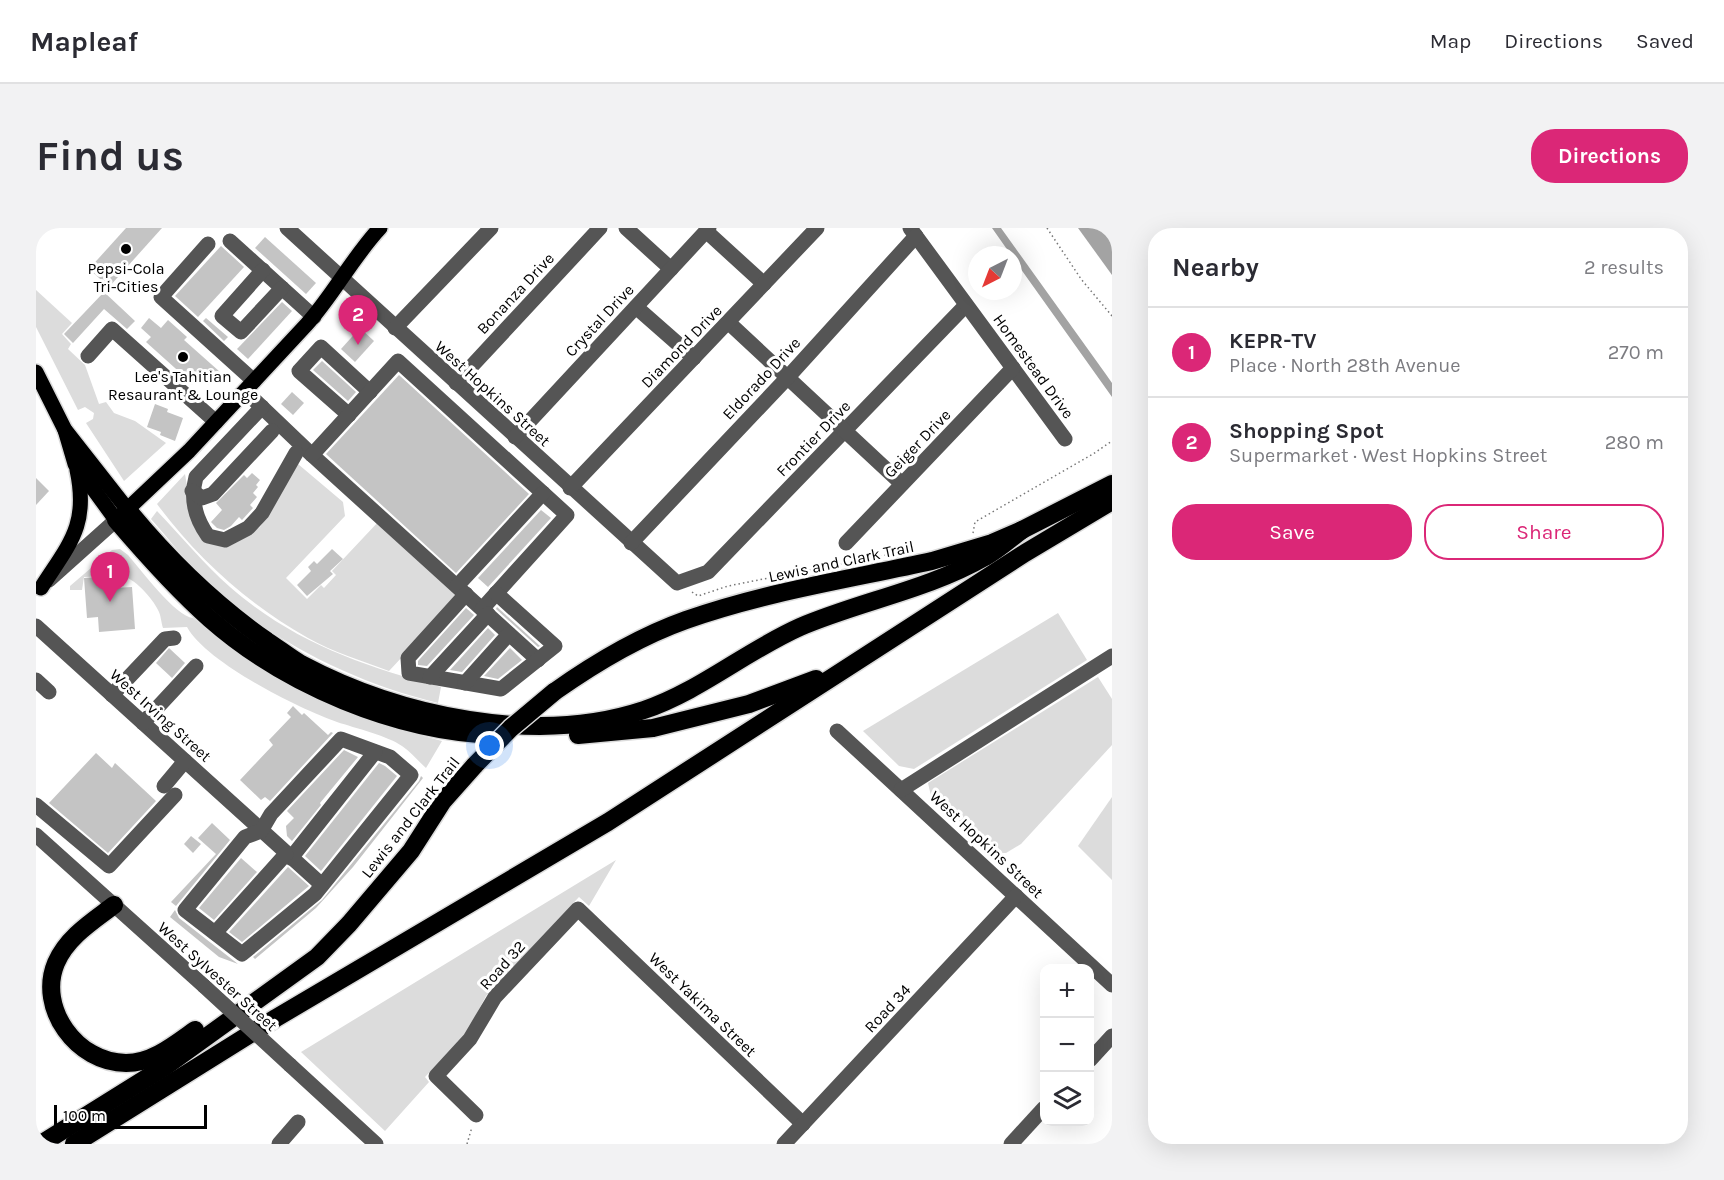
<!DOCTYPE html>
<meta charset="utf-8">
<style>
:root{--surface:#fff;--page:#f2f2f3;--text:#2b2b33;--muted:#7c7c81;--line:#e1e1e2;--accent:#db2777}
body{margin:0;font-family:Karla,sans-serif;background:var(--page);color:var(--text)}
.controls{position:absolute;right:18px;bottom:18px;display:grid;overflow:hidden;border-radius:12px;box-shadow:0 6px 24px #0002}
.controls button{width:54px;height:54px;display:grid;place-items:center;padding:0;border:0;border-bottom:2px solid var(--line);background:var(--surface);color:var(--text);font:30px sans-serif}
.compass{position:absolute;left:932px;top:18px;width:54px;height:54px;border-radius:50%;background:var(--surface);box-shadow:0 6px 24px #0002;rotate:222deg}
.scale{position:absolute;left:18px;bottom:15px;width:153px;box-sizing:border-box;padding-left:6px;border:3px solid #000;border-top:0;font-size:16px;line-height:21px;white-space:nowrap;color:#000;-webkit-text-stroke:4px #fff;paint-order:stroke}
.you{position:absolute;left:454px;top:518px;width:21px;height:21px;margin:-15px;border:4px solid #fff;border-radius:50%;background:#1a73e8;box-shadow:0 0 0 9px #1a73e833}
.badge{display:grid;place-items:center;width:39px;height:39px;border-radius:50%;background:var(--accent);color:#fff;font-size:20px;font-weight:700}
.pin{position:absolute;translate:-50% -50px;filter:drop-shadow(0 2px 3px #0008)}
.pin::after{content:'';position:absolute;top:32px;width:21px;height:18px;background:inherit;clip-path:polygon(0 0,100% 0,50% 100%)}
.list{margin:0;padding:0;list-style:none}
h2{display:flex;justify-content:space-between;align-items:center;height:78px;margin:0;padding:0 24px;font-size:26px}
h2 small{font-size:20px;font-weight:400;color:var(--muted)}
.list li{display:grid;grid-template-columns:39px 1fr auto;gap:18px;align-items:center;box-sizing:border-box;height:90px;padding:0 24px;border-top:2px solid var(--line)}
.list b{display:block;font-size:22px;white-space:nowrap}
.list p{margin:0;font-size:20px;white-space:nowrap;color:var(--muted)}
.list em{font-size:20px;font-style:normal;color:var(--muted)}
.actions{display:flex;gap:12px;padding:18px 24px}
.actions a{flex:1;padding:14px 0;border:2px solid var(--accent);border-radius:24px;text-align:center;font-size:21px;color:var(--accent)}
.actions .main{background:var(--accent);color:#fff}
.icon{flex:none;width:33px;height:33px;fill:none;stroke:currentColor;stroke-width:2;stroke-linecap:round;stroke-linejoin:round}
.map{position:relative;flex:none;width:1076px;height:916px;overflow:hidden;border-radius:24px}
header{display:flex;align-items:center;gap:36px;box-sizing:border-box;height:84px;padding:0 30px;background:var(--surface);border-bottom:2px solid var(--line)}
header strong{font-size:28px}
nav{display:flex;gap:33px;margin-inline-start:auto;font-size:21px}
.intro{display:flex;align-items:center;justify-content:space-between;box-sizing:border-box;height:144px;padding:0 36px}
h1{margin:0;font-size:42px}
.button{padding:15px 27px;border-radius:24px;background:var(--accent);color:#fff;font-size:21px;font-weight:700}
main{display:flex;gap:36px;padding:0 36px}
aside{flex:1;background:var(--surface);border-radius:24px;box-shadow:0 6px 24px #0002}
.map>svg:first-child{display:block}
.green{fill:#dcdcdc}
.water{fill:#a3a3a3}
.building{fill:#c4c4c4}
.lines{fill:none;stroke-linecap:round;stroke-linejoin:round}
.major-casing{stroke:#dbdbdb;stroke-width:18}
.highway-casing{stroke:#dbdbdb;stroke-width:21}
.path{stroke:#777;stroke-width:1.5;stroke-dasharray:1.5 3;stroke-linecap:butt}
.minor{stroke:#555;stroke-width:15}
.major{stroke:#000;stroke-width:15}
.highway{stroke:#000;stroke-width:18}
.highway-bridge-casing{stroke:#dbdbdb;stroke-width:21;stroke-linecap:butt}
.minor-bridge{stroke:#555;stroke-width:15}
.highway-bridge{stroke:#000;stroke-width:18}
.poi-dot{fill:#000;stroke:#fff;stroke-width:2}
.labels{text-anchor:middle;stroke-width:6;stroke-linejoin:round;paint-order:stroke}
.poi-label{font-size:16px;fill:#000;stroke:#fff}
.street-label{font-size:16px;fill:#000;stroke:#fff}
</style>
<header>
<strong>Mapleaf</strong>
<nav><a>Map</a><a>Directions</a><a>Saved</a></nav>
</header>
<div class="intro"><h1>Find us</h1><a class="button">Directions</a></div>
<main>
<div class="map">
<svg width="1076" height="916" viewBox="0 0 1076 916">
<rect width="100%" height="100%" fill="#fff"/>
<!-- green -->
<g class="green">
<polygon points="0,62 36,95 26,106 35,116 32,121 49,137 63,176 70,174 78,185 99,193 130,215 88,253 50,195 57,191 58,185 49,179 42,182 0,99"/>
<path d="M262,236L307,274L309,288L250,350L271,371L285,357L288,360L300,347L296,343L343,293L423,368L353,443C326,433 297,424 272,410C213,377 161,330 121,276L149,246L157,294L201,314L224,299Z"/>
<path d="M121,283C145,308 168,336 194,359C257,414 327,438 405,459L402,475C314,453 232,412 166,349C148,331 132,310 115,291Z"/>
<path d="M84,321L92,327C105,342 140,389 157,390C179,408 200,425 224,439C280,474 342,496 406,513L390,540C382,533 375,524 366,518C352,508 319,500 301,494C262,480 171,435 151,399L127,400C125,394 125,387 122,382C117,371 98,349 85,348C73,346 60,349 48,349L46,362H34V358L76,322Z"/>
<polygon points="1022,385 1051,432 878,541 863,538 827,503"/>
<polygon points="1062,449 1076,471 1076,517 985,616 970,625 959,625 895,568 892,555"/>
<polygon points="1076,569 1076,652 1042,618"/>
<polygon points="580,632 553,678 543,669 450,768 430,806 389,849 393,854 349,903 265,824"/>
</g>
<!-- water -->
<g class="water">
<polygon points="956,0 965,0 1069,145 1076,155 1076,169 977,30 977,27 975,27"/>
<polygon points="1042,0 1076,0 1076,47"/>
</g>
<!-- building -->
<g class="building">
<polygon points="90,0 126,0 73,59 53,41"/>
<polygon points="229,9 280,55 270,66 219,20"/>
<polygon points="185,18 208,39 162,89 139,68"/>
<polygon points="68,64 99,93 91,101 68,81 37,115 28,106"/>
<polygon points="246,74 256,83 212,131 201,121"/>
<polygon points="113,90 125,100 132,92 151,109 148,112 184,144 172,157 167,153 154,157 149,149 110,114 115,109 105,100"/>
<polygon points="170,90 192,109 188,113 167,93"/>
<polygon points="324,100 338,113 319,134 305,121"/>
<polygon points="286,133 320,164 312,173 277,142"/>
<polygon points="363,147 493,266 420,345 290,226"/>
<polygon points="256,164 268,175 257,187 245,176"/>
<polygon points="119,176 132,181 131,184 147,190 139,213 124,207 125,204 111,199"/>
<polygon points="216,245 224,252 220,257 222,259 217,265 221,269 214,277 217,280 206,292 203,289 195,298 188,302 181,300 175,294 186,282 180,275 208,247 211,250"/>
<polygon points="0,250 13,263 0,277"/>
<polygon points="505,282 515,290 452,359 442,350"/>
<polygon points="296,321 307,331 294,343 297,346 271,368 261,357 275,343 272,339 278,333 281,336"/>
<polygon points="78,348 79,360 96,359 99,401 63,404 62,389 51,390 48,350"/>
<polygon points="461,379 504,418 502,419 460,381"/>
<polygon points="430,380 438,387 391,438 382,437 382,433"/>
<polygon points="452,400 459,407 426,444 414,442"/>
<polygon points="133,420 149,435 136,450 120,435"/>
<polygon points="474,420 486,432 462,451 448,448"/>
<polygon points="257,478 266,487 268,485 292,507 295,504 297,505 234,573 229,569 225,572 204,552 237,517 233,512 255,489 251,485"/>
<polygon points="308,522 322,529 284,575 285,577 256,613 251,608 250,598 258,590 251,583"/>
<polygon points="60,525 76,540 79,535 120,573 72,625 13,575"/>
<polygon points="343,535 349,538 361,548 285,643 269,628"/>
<polygon points="385,548 387,550 317,639 280,680 219,731 217,729 286,672 383,553"/>
<polygon points="176,595 194,612 140,678 135,674 180,626 162,610"/>
<polygon points="155,608 165,616 157,625 148,616"/>
<polygon points="205,630 221,644 178,692 163,680"/>
<polygon points="252,639 273,658 206,714 193,704"/>
<polygon points="139,682 143,690 202,736 183,729 134,689"/>
</g>
<g class="lines">
<defs>
<g id="major">
<polyline points="0,144 29,202 91,281"/>
<path d="M29,202L39,236L80,292L153,223L271,96C298,66 316,30 344,0"/>
<path d="M5,360C33,316 53,298 41,242"/>
</g>
<g id="highway">
<path d="M91,281C132,331 178,376 231,413C242,420 253,429 265,436C363,488 500,518 608,482C664,463 710,423 764,399C825,373 891,362 949,329C962,322 974,311 986,302"/>
<path d="M80,292C110,327 140,361 174,391C249,457 360,504 461,507"/>
<path d="M518,464C559,435 602,409 650,392C729,364 814,351 896,333L956,315L986,302L1076,256"/>
<polyline points="542,507 617,500 713,476 780,451"/>
<path d="M78,677C57,693 31,709 20,735C1,780 41,835 90,835C116,835 138,817 159,802"/>
<polyline points="5,916 130,838 281,729 313,696 375,623 407,573 439,537"/>
<polyline points="38,916 240,790 572,594 989,325 1076,273"/>
</g>
</defs>
<!-- major casing -->
<use href="#major" class="major-casing"/>
<!-- highway casing -->
<use href="#highway" class="highway-casing"/>
<!-- path -->
<g class="path">
<polyline points="1011,0 1045,51 1076,88"/>
<polyline points="937,305 939,294 1057,226 1076,213"/>
<polyline points="656,364 662,368 692,358 855,326"/>
<polyline points="431,916 436,899"/>
</g>
<!-- minor -->
<g class="minor">
<polyline points="251,0 641,355 672,344 930,77"/>
<polyline points="590,0 635,41"/>
<polyline points="874,0 1029,211"/>
<polyline points="670,3 728,56"/>
<polyline points="194,13 278,89"/>
<polyline points="172,16 125,69 218,153"/>
<polyline points="227,42 186,88 205,104 246,60"/>
<polyline points="600,79 658,130"/>
<polyline points="692,94 866,256"/>
<polyline points="359,100 455,0"/>
<polyline points="52,128 76,101 180,194"/>
<polyline points="420,155 564,0"/>
<polyline points="209,163 276,227 502,432"/>
<path d="M226,179L160,249C154,271 159,290 172,308L189,312L212,300L226,285L260,225"/>
<polyline points="313,187 263,143 285,119 334,164"/>
<polyline points="479,209 673,0"/>
<polyline points="276,227 362,133 531,287 446,381"/>
<polyline points="534,260 781,0"/>
<polyline points="156,263 166,270 177,266 236,203"/>
<polyline points="595,315 752,149 880,8"/>
<polyline points="810,315 977,140"/>
<polyline points="13,352 80,292"/>
<polyline points="421,358 507,265"/>
<polyline points="430,366 372,430 373,445 465,461 519,418 460,365"/>
<polyline points="0,398 286,657"/>
<polyline points="394,449 452,386"/>
<polyline points="0,452 13,464"/>
<polyline points="429,455 473,406"/>
<polyline points="76,467 129,411 138,410"/>
<polyline points="107,495 160,438"/>
<polyline points="801,503 1076,757"/>
<polygon points="305,511 354,529 375,547 279,666 206,726 149,682 209,609 225,603 235,586"/>
<polyline points="128,558 149,533"/>
<polyline points="865,562 1076,428"/>
<polyline points="0,577 73,638 139,567"/>
<polyline points="0,607 168,758"/>
<polyline points="255,630 339,524"/>
<polyline points="179,705 250,626"/>
<polyline points="1054,832 1076,808"/>
<polyline points="254,837 340,916"/>
<polyline points="440,887 400,848 434,811 459,769 542,681 767,896"/>
<polyline points="243,916 262,894"/>
<polyline points="748,916 980,668"/>
<polyline points="975,916 1008,880"/>
</g>
<!-- major -->
<use href="#major" class="major"/>
<!-- highway -->
<use href="#highway" class="highway"/>
<defs>
<polyline id="highway-bridge" points="439,537 475,500 518,464"/>
</defs>
<!-- highway-bridge casing -->
<use href="#highway-bridge" class="highway-bridge-casing"/>
<!-- minor-bridge -->
<polyline class="minor-bridge" points="168,758 254,837"/>
<!-- highway-bridge -->
<use href="#highway-bridge" class="highway-bridge"/>
</g>
<!-- markers -->
<g class="poi-dot">
<circle cx="90" cy="21" r="6"/>
<circle cx="147" cy="129" r="6"/>
</g>
<g class="labels">
<!-- poi labels -->
<g class="poi-label">
<text x="90" y="46">Pepsi-Cola<tspan x="90" dy="18">Tri-Cities</tspan></text>
<text x="147" y="154">Lee's Tahitian<tspan x="147" dy="18">Resaurant &amp; Lounge</tspan></text>
</g>
<!-- street labels -->
<g class="street-label">
<text transform="translate(479 65) rotate(-47)" y="6">Bonanza Drive</text>
<text transform="translate(563 92) rotate(-47)" y="6">Crystal Drive</text>
<text transform="translate(645 118) rotate(-46)" y="6">Diamond Drive</text>
<text transform="translate(998 138) rotate(54)" y="6">Homestead Drive</text>
<text transform="translate(725 150) rotate(-47)" y="6">Eldorado Drive</text>
<text transform="translate(457 165) rotate(42)" y="6">West Hopkins Street</text>
<text transform="translate(777 210) rotate(-46)" y="6">Frontier Drive</text>
<text transform="translate(881 215) rotate(-46)" y="6">Geiger Drive</text>
<text transform="translate(805 333) rotate(-12)" y="6">Lewis and Clark Trail</text>
<text transform="translate(125 487) rotate(42)" y="6">West Irving Street</text>
<text transform="translate(374 589) rotate(-52)" y="6">Lewis and Clark Trail</text>
<text transform="translate(951 616) rotate(43)" y="6">West Hopkins Street</text>
<text transform="translate(466 737) rotate(-48)" y="6">Road 32</text>
<text transform="translate(182 748) rotate(42)" y="6">West Sylvester Street</text>
<text transform="translate(667 776) rotate(44)" y="6">West Yakima Street</text>
<text transform="translate(851 780) rotate(-47)" y="6">Road 34</text>
</g>
</g>
</svg>
<div class="controls">
<button>+</button>
<button>−</button>
<button><svg class="icon" aria-label="layers" viewBox="0 0 24 24"><path d="M12 4l9 5-9 5-9-5zM3 14l9 5 9-5"/></svg></button>
</div>
<svg class="compass" viewBox="-18 -18 36 36"><path d="M0-13l5 13h-10z" fill="#e53935"/><path d="M0 13l5-13h-10z" fill="#7c7c81"/></svg>
<div class="scale">100 m</div>
<div class="you"></div>
<div class="pin badge" style="left:74px;top:374px">1</div>
<div class="pin badge" style="left:322px;top:117px">2</div>
</div>
<aside>
<h2>Nearby<small>2 results</small></h2>
<ul class="list">
<li><span class="badge">1</span><div><b>KEPR-TV</b><p>Place · North 28th Avenue</p></div><em>270 m</em></li>
<li><span class="badge">2</span><div><b>Shopping Spot</b><p>Supermarket · West Hopkins Street</p></div><em>280 m</em></li>
</ul>
<div class="actions"><a class="main">Save</a><a>Share</a></div>
</aside>
</main>
